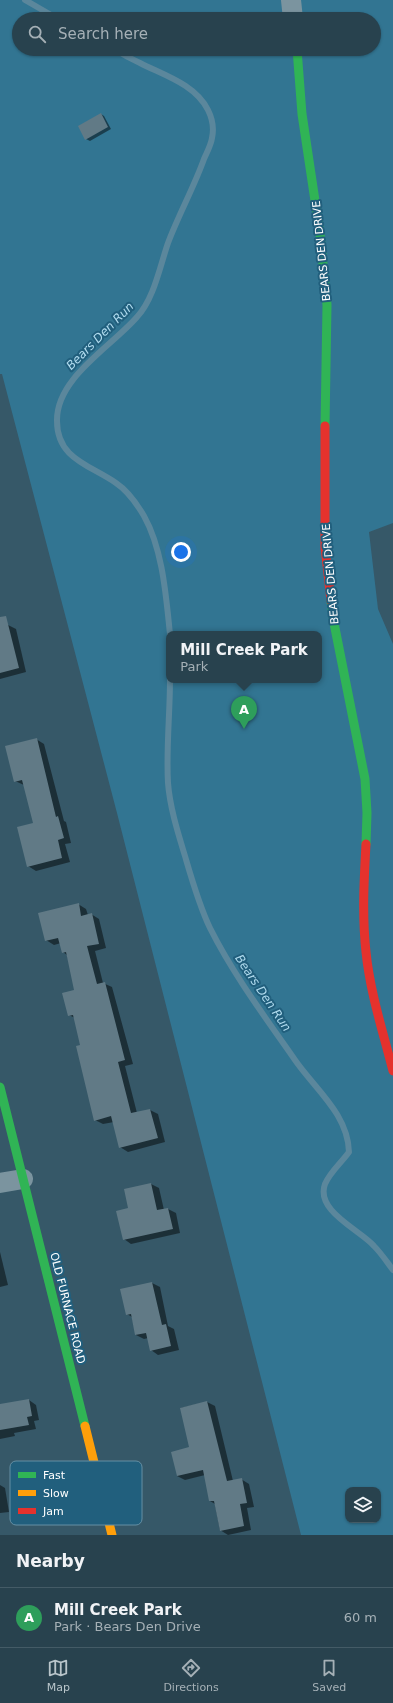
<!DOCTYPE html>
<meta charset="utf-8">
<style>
:root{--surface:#28424e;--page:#304955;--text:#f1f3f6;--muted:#a5b0b6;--line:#445b66;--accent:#b9c5ca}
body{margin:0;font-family:"DejaVu Sans",sans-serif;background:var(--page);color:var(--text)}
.controls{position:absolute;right:12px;bottom:12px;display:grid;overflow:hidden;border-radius:8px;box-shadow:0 1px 3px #0004}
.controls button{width:36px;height:36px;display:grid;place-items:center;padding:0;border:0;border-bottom:1px solid var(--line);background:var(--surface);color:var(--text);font:20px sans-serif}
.you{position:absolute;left:181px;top:552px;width:14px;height:14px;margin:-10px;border:3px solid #fff;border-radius:50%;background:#1a73e8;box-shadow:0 0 0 6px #1a73e833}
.badge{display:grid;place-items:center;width:26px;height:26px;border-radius:50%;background:var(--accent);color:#fff;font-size:13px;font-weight:700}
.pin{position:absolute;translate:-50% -33px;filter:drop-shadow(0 1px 2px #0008)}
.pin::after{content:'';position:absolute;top:21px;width:14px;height:12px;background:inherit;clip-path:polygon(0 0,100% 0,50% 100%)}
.popup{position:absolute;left:166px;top:631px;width:156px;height:52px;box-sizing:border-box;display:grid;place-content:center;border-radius:8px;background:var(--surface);filter:drop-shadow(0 1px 3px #0005);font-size:13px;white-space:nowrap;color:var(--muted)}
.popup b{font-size:15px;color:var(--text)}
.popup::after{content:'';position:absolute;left:50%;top:100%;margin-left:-8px;border:8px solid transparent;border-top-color:var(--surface)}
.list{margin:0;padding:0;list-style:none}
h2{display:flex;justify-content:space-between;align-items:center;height:52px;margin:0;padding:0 16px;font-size:17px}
h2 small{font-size:13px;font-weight:400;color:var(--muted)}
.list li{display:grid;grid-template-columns:26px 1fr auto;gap:12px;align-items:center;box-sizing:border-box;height:60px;padding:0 16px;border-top:1px solid var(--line)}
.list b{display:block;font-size:15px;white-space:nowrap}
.list p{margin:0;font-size:13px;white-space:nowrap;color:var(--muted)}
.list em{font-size:13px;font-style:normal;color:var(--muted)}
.icon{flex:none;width:22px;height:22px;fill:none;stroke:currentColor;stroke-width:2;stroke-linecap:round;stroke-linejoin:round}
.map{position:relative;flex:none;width:393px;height:1535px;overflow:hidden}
.search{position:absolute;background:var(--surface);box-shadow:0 1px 3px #0004;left:12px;right:12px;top:12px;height:44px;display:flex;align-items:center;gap:10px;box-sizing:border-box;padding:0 14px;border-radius:22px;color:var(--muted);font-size:15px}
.sheet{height:112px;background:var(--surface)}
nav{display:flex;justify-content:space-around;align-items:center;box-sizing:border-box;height:56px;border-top:1px solid var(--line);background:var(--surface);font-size:11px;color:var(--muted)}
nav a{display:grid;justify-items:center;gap:2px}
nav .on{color:var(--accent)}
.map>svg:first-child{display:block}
.green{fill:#327592;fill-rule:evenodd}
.shadow{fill:#0007}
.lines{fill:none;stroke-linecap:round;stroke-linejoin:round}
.stream{stroke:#5b879c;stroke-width:6}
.building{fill:#617a86}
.street{stroke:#7b949f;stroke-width:20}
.fast{stroke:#30b455;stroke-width:9}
.slow{stroke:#ff9f0a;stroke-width:9}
.jam{stroke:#e5322d;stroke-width:9}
.labels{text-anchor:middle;stroke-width:4;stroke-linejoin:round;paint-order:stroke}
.street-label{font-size:11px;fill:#fff;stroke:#215f7d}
.water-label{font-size:12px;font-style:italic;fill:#b0dbee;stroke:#215f7d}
.key{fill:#215f7d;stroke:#648fa4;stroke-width:1}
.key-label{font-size:11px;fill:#fff}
</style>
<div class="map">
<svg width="393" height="1535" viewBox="0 0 393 1535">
<rect width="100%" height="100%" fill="#365868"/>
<!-- green -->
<path class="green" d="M0,0H393V523L369,532L378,609L393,644V1535H301L117,813L2,374H0ZM19,19H374V49H19ZM169,634H319V680H169ZM348,1490H378V1520H348Z"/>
<!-- shadow -->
<g class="shadow">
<polygon points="101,114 104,116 111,129 90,141 86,139"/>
<polygon points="8,625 16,629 26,672 0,679 0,627"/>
<polygon points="36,739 44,744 64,821 66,822 71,843 65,844 70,862 36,871 28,866 34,823 24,785 15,781"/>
<polygon points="78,904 86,909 88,915 91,914 99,919 106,948 95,951 103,983 112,987 133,1064 125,1066 137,1113 150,1110 158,1114 165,1142 128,1152 120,1147 114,1122 103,1124 95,1120 82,1045 75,1018 69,1015 76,990 67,955 63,952 61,943 54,945 46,940"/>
<polygon points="151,1184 159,1188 164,1210 168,1209 176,1213 180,1233 131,1244 124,1239 129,1209"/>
<polygon points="0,1252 8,1285 0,1287"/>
<polygon points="152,1283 160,1287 168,1326 174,1329 179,1350 158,1355 151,1350 148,1338 144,1339 136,1335 132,1317 127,1314"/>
<polygon points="29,1400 36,1405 39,1420 34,1421 36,1429 14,1433 15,1436 0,1439 0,1405"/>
<polygon points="207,1402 215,1406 233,1481 241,1479 249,1484 254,1507 247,1508 251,1530 228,1535 220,1530 215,1504 210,1501 205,1475 185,1480 177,1476 191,1448 181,1408"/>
<polygon points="0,1485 5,1488 9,1512 0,1513"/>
</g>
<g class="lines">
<!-- stream -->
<g class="stream">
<polyline points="25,0 58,19"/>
<path d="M114,49C122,54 131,59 140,63C163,75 195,84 208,110C212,118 214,129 212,138C211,145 207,152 204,159C194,187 179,214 168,243C160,266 154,299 137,317C111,347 56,378 57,421C57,459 90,465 116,483C128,491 137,504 144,516C163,550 166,597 170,634"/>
<path d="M170,680C170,714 166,749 168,783C170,808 178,833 185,856C192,880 199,905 210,928C233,974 265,1017 295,1060C315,1089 348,1114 349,1152C342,1162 330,1172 325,1184C315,1211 360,1230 374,1246C381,1253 387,1262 393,1270"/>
</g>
</g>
<!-- building -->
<g class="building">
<polygon points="101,113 108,127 85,140 78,126"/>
<polygon points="6,616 19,668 0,673 0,617"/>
<polygon points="37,738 56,817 58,816 64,838 58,840 62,858 27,867 17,827 33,823 22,780 14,782 5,746"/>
<polygon points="79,903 81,916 92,913 99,944 87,946 97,984 105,982 125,1060 118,1062 131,1113 150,1109 158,1138 119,1148 111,1116 94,1121 76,1046 80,1045 73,1015 68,1016 62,993 74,990 66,952 62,953 58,938 45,941 38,913"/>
<polygon points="151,1183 157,1210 168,1208 173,1229 123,1240 116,1211 128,1208 124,1189"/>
<polygon points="152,1282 162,1325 166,1324 171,1346 150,1351 146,1333 135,1335 131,1314 126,1315 120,1289"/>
<polygon points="29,1399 32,1416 27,1417 29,1425 0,1430 0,1404"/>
<polygon points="207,1401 227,1481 242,1478 247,1503 240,1504 244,1526 220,1531 214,1501 209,1501 203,1470 177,1476 171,1452 189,1447 180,1408"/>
</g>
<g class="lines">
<!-- street -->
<g class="street">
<polyline points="291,0 293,19"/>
<polyline points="0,1183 23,1179"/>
</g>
<!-- fast -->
<g class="fast">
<polyline points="297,49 302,114 320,234 327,305 325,426"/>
<polyline points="331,601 334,623 365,779 367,813 366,844"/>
<polyline points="0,1087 85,1426"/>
</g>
<!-- slow -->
<polyline class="slow" points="85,1426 112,1535"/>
<!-- jam -->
<g class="jam">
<polyline points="325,426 325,547 331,601"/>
<path d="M366,844C364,880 362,916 366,952C370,992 383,1032 393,1071"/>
</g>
</g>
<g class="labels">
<!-- street labels -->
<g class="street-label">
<text transform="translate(321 251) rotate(-96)" y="4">BEARS DEN DRIVE</text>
<text transform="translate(330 574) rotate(-95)" y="4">BEARS DEN DRIVE</text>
<text transform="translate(68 1308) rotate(76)" y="4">OLD FURNACE ROAD</text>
</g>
<!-- water labels -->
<g class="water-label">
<text transform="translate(100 336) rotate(-45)" y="4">Bears Den Run</text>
<text transform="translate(263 993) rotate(56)" y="4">Bears Den Run</text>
</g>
</g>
<!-- legend -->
<rect x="10" y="1461" width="132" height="64" rx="6" class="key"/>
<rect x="18" y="1472" width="18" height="6" fill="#30b455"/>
<rect x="18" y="1490" width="18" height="6" fill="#ff9f0a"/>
<rect x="18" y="1508" width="18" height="6" fill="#e5322d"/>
<g class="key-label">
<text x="43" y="1479">Fast</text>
<text x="43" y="1497">Slow</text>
<text x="43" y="1515">Jam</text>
</g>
</svg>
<div class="controls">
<button><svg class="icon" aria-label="layers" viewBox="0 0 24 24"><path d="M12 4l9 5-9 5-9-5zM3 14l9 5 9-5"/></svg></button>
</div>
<div class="you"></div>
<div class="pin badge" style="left:244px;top:729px;background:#2e9e5b">A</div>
<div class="popup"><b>Mill Creek Park</b>Park</div>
<div class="search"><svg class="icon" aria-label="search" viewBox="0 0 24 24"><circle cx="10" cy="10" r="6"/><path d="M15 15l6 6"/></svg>Search here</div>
</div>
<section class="sheet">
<h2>Nearby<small></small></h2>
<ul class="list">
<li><span class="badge" style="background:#2e9e5b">A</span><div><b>Mill Creek Park</b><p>Park · Bears Den Drive</p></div><em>60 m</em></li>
</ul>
</section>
<nav>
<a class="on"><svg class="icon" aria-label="map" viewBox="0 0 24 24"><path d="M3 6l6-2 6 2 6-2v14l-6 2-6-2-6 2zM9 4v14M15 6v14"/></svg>Map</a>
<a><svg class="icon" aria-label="directions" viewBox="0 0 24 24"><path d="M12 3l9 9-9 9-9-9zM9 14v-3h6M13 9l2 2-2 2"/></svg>Directions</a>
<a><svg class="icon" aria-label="saved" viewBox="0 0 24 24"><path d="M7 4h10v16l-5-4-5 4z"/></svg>Saved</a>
</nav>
